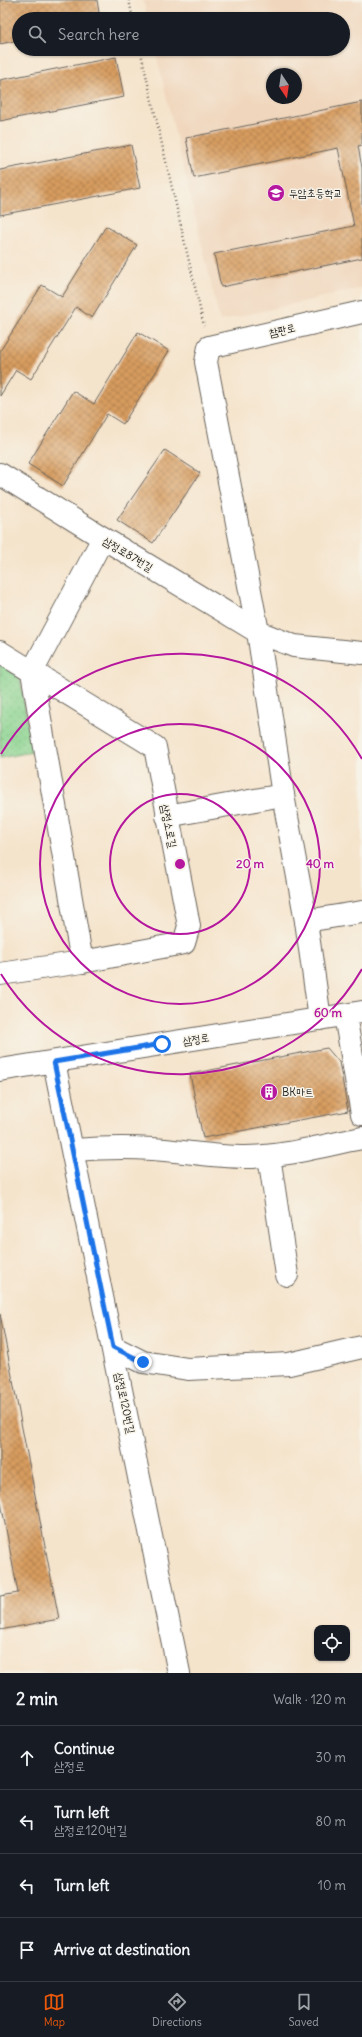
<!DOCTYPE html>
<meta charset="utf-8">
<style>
:root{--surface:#171b24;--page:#242831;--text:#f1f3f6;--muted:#9ea1a6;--line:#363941;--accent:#ea580c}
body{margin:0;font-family:Delius,"Poor Story",sans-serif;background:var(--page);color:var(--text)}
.controls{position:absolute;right:12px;bottom:12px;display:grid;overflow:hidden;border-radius:8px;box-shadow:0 1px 3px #0004}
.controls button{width:36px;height:36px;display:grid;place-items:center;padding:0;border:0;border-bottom:1px solid var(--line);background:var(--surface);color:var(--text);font:20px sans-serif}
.compass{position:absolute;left:266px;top:68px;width:36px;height:36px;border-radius:50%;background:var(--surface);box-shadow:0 1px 3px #0004;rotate:167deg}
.stop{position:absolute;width:12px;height:12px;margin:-9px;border:3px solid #1a73e8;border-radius:50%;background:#fff}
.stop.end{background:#1a73e8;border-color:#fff;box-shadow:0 1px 4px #0008}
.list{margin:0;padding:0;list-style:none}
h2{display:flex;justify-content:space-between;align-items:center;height:52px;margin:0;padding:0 16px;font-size:17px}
h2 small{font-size:13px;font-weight:400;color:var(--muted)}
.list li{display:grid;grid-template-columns:26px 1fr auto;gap:12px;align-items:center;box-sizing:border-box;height:64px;padding:0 16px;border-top:1px solid var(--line)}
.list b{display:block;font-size:15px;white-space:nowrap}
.list p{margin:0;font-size:13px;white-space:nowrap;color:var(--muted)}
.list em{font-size:13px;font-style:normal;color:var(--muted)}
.icon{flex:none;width:22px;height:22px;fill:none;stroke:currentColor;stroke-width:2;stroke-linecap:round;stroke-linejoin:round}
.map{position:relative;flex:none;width:362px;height:1673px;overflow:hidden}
.search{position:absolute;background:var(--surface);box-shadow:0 1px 3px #0004;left:12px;right:12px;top:12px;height:44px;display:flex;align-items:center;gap:10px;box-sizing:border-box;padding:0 14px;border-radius:22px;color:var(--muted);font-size:15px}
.sheet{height:308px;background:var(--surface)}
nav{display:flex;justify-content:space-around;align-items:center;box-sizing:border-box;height:56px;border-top:1px solid var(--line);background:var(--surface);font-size:11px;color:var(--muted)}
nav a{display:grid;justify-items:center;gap:2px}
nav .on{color:var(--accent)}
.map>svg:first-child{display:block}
.built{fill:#f0d6bc;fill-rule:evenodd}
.park{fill:url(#park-dots);stroke:#527856}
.building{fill:url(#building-cross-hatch)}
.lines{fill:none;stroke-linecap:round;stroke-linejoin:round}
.minor-casing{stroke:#68625a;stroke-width:24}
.path{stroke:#68625a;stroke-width:2.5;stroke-dasharray:1 3;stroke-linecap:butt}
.minor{stroke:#fff;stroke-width:22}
.route{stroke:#1a73e8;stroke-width:5}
.ring{fill:none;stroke:#b5179e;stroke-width:2}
.labels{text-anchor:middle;stroke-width:3;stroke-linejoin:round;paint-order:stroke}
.poi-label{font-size:11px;fill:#1c1c1c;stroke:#f7f3e8;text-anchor:start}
.street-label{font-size:11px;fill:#1c1c1c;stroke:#f7f3e8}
.centre{fill:#b5179e;stroke:#f7f3e8;stroke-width:2}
.ring-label{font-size:12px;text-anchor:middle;font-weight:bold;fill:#b5179e;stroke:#f7f3e8;stroke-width:3;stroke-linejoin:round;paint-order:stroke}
</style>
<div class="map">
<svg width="362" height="1673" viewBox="0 0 362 1673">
<defs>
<pattern id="park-dots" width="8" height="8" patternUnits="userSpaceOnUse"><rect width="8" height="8" fill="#89d38f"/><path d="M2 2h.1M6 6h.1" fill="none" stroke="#76b57b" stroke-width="1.8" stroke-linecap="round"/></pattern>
<pattern id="building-cross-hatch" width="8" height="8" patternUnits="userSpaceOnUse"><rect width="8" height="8" fill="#d79c5f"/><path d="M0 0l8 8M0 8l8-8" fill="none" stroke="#ae7e4e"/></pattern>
</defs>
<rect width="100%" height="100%" fill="#f7f3e8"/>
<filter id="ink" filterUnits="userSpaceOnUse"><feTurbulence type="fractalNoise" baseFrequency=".025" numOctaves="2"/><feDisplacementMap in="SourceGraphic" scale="8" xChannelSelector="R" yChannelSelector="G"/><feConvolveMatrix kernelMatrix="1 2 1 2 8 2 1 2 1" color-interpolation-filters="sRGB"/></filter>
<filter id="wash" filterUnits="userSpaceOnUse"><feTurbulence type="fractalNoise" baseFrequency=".012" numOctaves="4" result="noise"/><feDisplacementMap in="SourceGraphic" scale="16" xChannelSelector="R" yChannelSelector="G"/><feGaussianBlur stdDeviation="0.9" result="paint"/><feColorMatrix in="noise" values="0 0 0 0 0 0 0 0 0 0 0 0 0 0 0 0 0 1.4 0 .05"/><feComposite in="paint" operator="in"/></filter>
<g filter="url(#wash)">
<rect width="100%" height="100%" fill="#f5e4cc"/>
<!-- built -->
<path class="built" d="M143,0H362V288L220,321L155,49H343V19H148ZM272,74H296V98H272Z"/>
<!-- park -->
<polygon class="park" points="0,664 20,677 32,752 0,758"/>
<g id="blocks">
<!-- building -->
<g class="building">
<polygon points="0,0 97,0 100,19 19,19 19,40 0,44"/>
<polygon points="116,57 124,97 0,121 0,80"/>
<polygon points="362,102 362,145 358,146 362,168 362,258 221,287 214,254 354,226 338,148 194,178 186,138"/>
<polygon points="131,145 140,188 0,215 0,170"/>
<polygon points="106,226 137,245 92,318 76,307 31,379 16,370 0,396 0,351 42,285 62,297"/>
<polygon points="138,332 169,351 123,424 107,414 63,486 28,464 73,391 94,404"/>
<polygon points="165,450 200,473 153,543 117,520"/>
<polygon points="327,1048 339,1062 348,1111 203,1138 190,1074"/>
<polygon points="0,1314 59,1619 0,1630 0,1596 18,1593 0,1497"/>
</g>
</g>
</g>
<g filter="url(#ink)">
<use href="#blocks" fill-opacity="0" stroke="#68625a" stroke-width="1"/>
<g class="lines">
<defs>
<g id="minor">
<polyline points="0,474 103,538 258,632 294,646 362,653"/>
<polyline points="0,652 155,747 189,926 184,943 82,962 0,974"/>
<polyline points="167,816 283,795"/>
<polyline points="306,921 362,912"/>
<polyline points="82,962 32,672 103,538"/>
<polyline points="345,1015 362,1114"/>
<polyline points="320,1019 306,921 283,795 258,632 206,362 209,347 362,312"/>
<polyline points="54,1062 179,1673"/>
<polyline points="0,1070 362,1012"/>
<path d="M73,1150C99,1148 125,1147 152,1149C183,1151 214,1157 245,1157C284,1157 324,1145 362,1138"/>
<polyline points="269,1156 287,1275"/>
<polyline points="113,1347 143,1362 188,1369 289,1364 362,1347"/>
</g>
</defs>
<!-- minor casing -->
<use href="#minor" class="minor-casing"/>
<!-- path -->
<g class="path">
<polyline points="129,0 133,19"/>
<polyline points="140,49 204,326"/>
</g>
<!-- minor -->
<use href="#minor" class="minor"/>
</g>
</g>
<g class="lines" filter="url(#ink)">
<!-- route -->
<polyline class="route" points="143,1362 113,1347 54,1062 162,1044"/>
</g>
<!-- distance rings -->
<g class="ring">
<circle cx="180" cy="864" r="70"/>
<circle cx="180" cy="864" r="140"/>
<path d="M362 969A210 210 0 0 1 1 974M1 754A210 210 0 0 1 362 759"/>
</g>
<!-- icons -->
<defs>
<symbol id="school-disc" viewBox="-11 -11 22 22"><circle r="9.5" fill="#b5179e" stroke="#f7f3e8"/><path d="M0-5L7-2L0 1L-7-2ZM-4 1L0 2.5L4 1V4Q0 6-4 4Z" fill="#fff"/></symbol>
<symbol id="building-disc" viewBox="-11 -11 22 22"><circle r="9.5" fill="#b5179e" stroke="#f7f3e8"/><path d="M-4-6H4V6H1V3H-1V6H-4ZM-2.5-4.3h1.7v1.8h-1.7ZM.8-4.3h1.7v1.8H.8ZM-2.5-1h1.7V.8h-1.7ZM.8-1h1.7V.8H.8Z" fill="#fff"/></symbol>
</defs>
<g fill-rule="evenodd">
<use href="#school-disc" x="266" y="183" width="20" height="20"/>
<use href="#building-disc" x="259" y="1082" width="20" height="20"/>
</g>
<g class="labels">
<!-- poi labels -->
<g class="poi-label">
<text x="289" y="197">두암초등학교</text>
<text x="282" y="1096">BK마트</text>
</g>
<!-- street labels -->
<g class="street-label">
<text transform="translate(282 330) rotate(-13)" y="4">참판로</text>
<text transform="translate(128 554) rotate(31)" y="4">삼정로87번길</text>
<text transform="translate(169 826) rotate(79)" y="4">삼정소로길</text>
<text transform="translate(196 1039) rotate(-9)" y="4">삼정로</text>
<text transform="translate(125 1403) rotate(78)" y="4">삼정로120번길</text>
</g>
</g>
<circle cx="180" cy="864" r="6" class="centre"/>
<g class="ring-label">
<text x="250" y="868">20 m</text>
<text x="320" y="868">40 m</text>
<text x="328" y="1017">60 m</text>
</g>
</svg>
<div class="controls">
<button><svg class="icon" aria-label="locate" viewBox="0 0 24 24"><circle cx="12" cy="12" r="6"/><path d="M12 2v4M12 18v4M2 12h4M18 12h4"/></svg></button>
</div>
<svg class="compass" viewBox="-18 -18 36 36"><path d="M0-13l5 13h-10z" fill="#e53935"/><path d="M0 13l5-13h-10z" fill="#9ea1a6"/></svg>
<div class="stop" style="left:162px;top:1044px"></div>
<div class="stop end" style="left:143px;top:1362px"></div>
<div class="search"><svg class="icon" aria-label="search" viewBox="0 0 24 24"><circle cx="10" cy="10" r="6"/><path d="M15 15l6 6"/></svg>Search here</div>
</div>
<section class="sheet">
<h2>2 min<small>Walk · 120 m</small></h2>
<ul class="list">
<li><svg class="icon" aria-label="ahead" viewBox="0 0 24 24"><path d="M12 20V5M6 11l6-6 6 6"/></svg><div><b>Continue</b><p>삼정로</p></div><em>30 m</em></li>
<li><svg class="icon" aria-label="left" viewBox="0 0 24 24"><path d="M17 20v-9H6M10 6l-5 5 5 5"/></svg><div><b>Turn left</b><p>삼정로120번길</p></div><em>80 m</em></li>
<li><svg class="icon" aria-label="left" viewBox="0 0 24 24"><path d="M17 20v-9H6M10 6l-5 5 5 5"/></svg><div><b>Turn left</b></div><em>10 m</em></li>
<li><svg class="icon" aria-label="arrive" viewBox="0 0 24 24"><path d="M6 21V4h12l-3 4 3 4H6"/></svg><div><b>Arrive at destination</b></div></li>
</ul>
</section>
<nav>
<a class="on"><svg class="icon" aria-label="map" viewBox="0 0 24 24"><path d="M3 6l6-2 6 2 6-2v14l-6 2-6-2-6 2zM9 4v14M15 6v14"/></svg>Map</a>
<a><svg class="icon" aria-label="directions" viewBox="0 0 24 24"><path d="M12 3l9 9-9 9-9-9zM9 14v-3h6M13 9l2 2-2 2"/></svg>Directions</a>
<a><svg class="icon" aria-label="saved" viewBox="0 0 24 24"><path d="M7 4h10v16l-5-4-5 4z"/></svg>Saved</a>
</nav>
